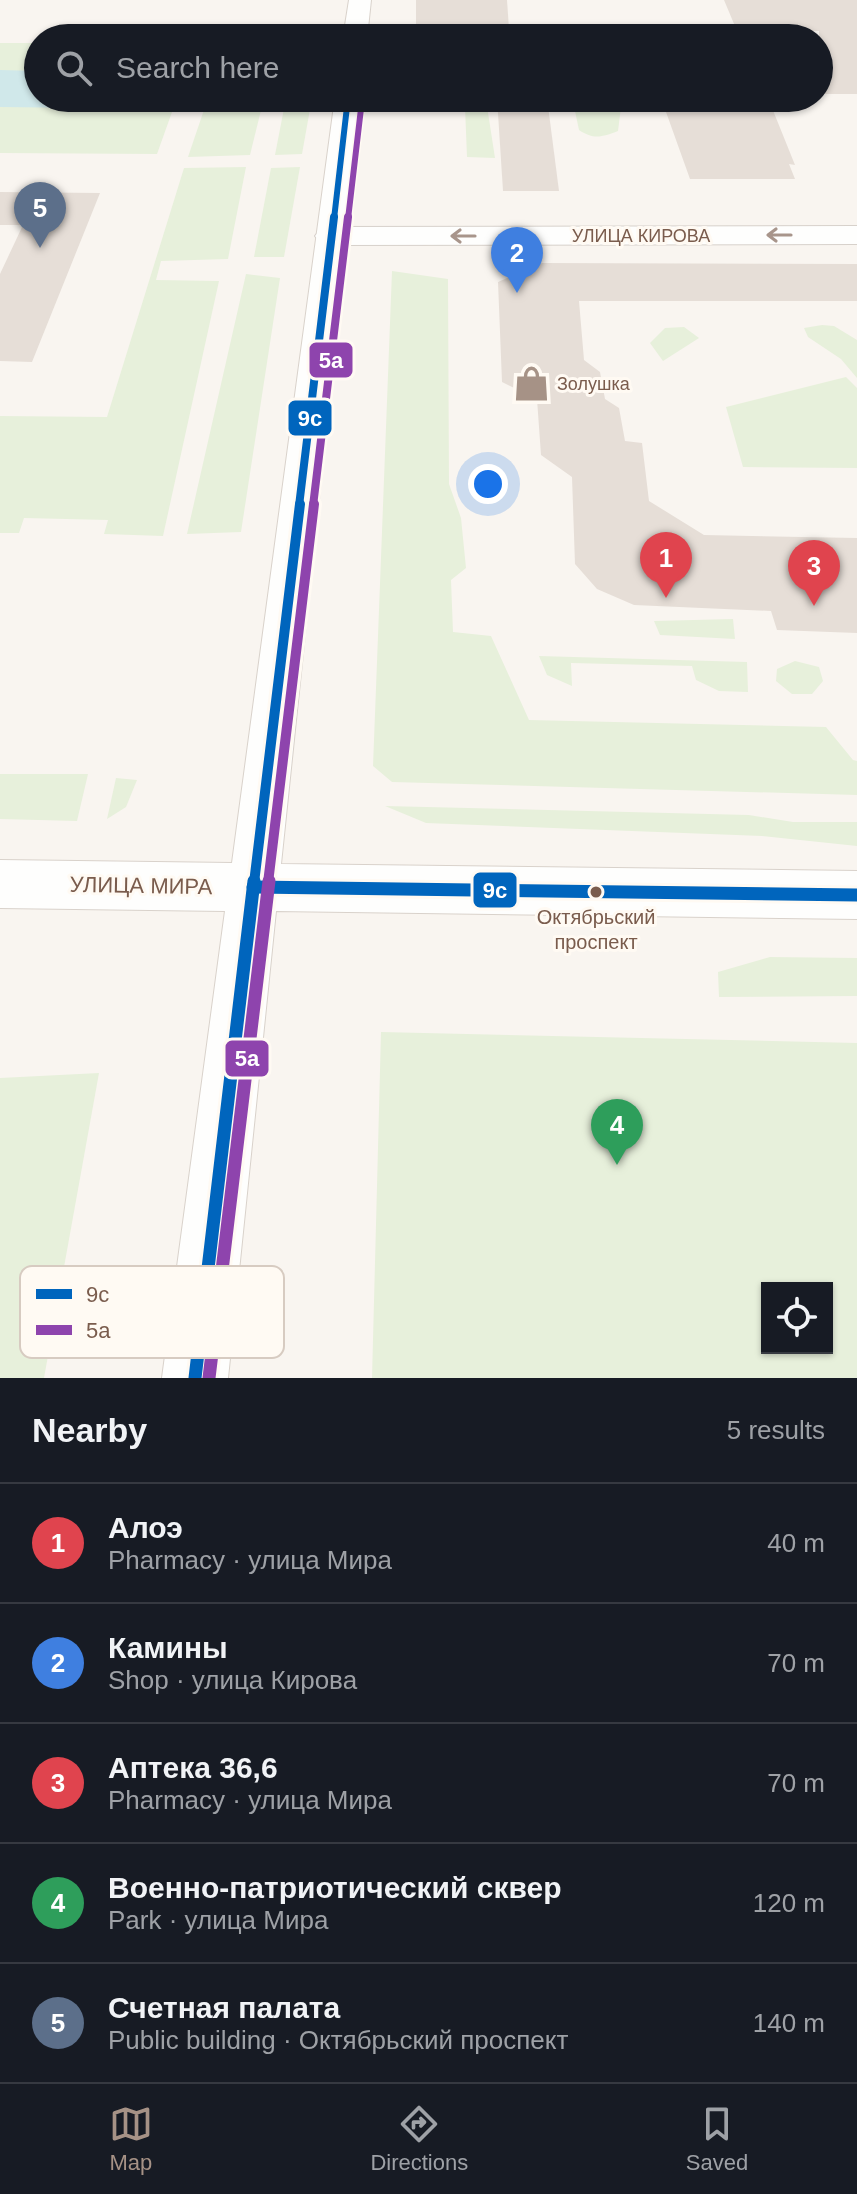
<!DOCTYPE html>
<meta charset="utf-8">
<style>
:root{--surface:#171b24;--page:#242831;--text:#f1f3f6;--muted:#9ea1a6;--line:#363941;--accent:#a69286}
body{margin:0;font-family:Helvetica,sans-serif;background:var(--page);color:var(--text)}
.controls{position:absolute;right:24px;bottom:24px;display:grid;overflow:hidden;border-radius:0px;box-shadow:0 2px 6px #0004}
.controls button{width:72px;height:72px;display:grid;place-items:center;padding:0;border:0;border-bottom:2px solid var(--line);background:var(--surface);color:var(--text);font:40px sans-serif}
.you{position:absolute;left:488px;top:484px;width:28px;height:28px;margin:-20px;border:6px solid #fff;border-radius:50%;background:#1a73e8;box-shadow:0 0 0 12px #1a73e833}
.badge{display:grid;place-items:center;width:52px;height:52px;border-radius:50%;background:var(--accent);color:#fff;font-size:26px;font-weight:700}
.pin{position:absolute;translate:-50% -66px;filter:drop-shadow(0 2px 4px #0008)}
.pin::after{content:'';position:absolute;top:42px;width:28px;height:24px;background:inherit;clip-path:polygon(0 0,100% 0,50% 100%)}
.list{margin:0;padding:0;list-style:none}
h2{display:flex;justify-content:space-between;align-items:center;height:104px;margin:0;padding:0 32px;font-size:34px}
h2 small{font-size:26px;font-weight:400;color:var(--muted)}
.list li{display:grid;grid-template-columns:52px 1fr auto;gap:24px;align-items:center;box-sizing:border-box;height:120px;padding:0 32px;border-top:2px solid var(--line)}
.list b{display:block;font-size:30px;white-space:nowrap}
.list p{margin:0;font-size:26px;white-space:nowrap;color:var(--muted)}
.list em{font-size:26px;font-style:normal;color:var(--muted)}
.icon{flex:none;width:44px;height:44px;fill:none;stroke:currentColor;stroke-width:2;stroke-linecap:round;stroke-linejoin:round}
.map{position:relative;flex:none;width:857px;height:1378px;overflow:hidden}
.search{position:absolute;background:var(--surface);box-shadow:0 2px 6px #0004;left:24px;right:24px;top:24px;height:88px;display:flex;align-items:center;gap:20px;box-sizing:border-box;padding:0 28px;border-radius:44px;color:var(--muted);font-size:30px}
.sheet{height:704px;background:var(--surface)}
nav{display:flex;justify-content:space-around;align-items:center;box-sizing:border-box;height:112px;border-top:2px solid var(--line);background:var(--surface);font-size:22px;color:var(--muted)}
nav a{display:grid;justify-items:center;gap:4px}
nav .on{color:var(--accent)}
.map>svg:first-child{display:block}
.green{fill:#e7f0db;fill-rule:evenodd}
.water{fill:#d0e8ea}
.building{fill:#e6ded7}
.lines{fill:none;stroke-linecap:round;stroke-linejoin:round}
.lane-casing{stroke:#d7d1cb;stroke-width:2}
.street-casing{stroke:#d7d1cb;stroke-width:2}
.secondary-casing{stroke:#d9d2cb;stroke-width:2}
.lane{fill:#fefefd;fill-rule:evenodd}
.street{fill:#fefefd;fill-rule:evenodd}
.secondary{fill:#fefefd;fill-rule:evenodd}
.bus-1-far3-casing{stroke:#fffaf3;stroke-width:9}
.bus-1-far2-casing{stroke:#fffaf3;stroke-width:13}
.bus-1-far1-casing{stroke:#fffaf3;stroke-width:16}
.bus-1-casing{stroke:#fffaf3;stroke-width:19}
.bus-2-far3-casing{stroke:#fffaf3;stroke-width:9}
.bus-2-far2-casing{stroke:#fffaf3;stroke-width:13}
.bus-2-far1-casing{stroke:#fffaf3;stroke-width:16}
.bus-2-casing{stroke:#fffaf3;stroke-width:19}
.bus-1-far3{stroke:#0065bd;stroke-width:6}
.bus-1-far2{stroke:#0065bd;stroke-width:8}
.bus-1-far1{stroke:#0065bd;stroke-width:10}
.bus-1{stroke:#0065bd;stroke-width:13}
.bus-2-far3{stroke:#8e44ad;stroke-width:6}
.bus-2-far2{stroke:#8e44ad;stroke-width:8}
.bus-2-far1{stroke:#8e44ad;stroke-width:10}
.bus-2{stroke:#8e44ad;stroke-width:13}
.oneway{stroke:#a8958b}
.bus-dot{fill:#7a5c4d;stroke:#fffaf3;stroke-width:3}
.labels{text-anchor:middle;stroke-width:6;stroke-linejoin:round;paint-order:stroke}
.far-street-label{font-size:18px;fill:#7a5c4d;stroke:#fffaf3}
.far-poi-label{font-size:18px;fill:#7a5c4d;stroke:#fffaf3;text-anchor:start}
.bus-label{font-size:20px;fill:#7a5c4d;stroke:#fffaf3}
.street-label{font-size:22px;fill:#7a5c4d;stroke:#fffaf3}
.key{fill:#fffaf3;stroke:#d7cbc1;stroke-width:2}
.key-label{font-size:22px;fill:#7a5c4d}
.line-badge{stroke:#fffaf3;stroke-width:3}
.badge-label{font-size:22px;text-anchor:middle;font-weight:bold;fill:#fff}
</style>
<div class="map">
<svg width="857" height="1378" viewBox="0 0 857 1378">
<rect width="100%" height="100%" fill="#f9f5f0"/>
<!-- green -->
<g class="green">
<polygon points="0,43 38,43 38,98 177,98 157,154 0,153"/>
<polygon points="208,98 264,98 250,155 188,157"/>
<polygon points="286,98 312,98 302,154 275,155"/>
<polygon points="451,98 482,98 487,106 495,158 467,157 465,107"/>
<path d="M582,98H595L621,107L618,131C602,137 594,140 579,130L575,111Z"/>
<polygon points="246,167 228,259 161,261 156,280 219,281 163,536 104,534 108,520 24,518 19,533 0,533 0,416 107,417 184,168"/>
<polygon points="300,167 284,257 254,257 271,168"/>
<polygon points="392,271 448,279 449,484 461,518 466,568 451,580 453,632 491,636 529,720 826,727 853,760 857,761 857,795 392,782 373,766"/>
<polygon points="246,274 280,278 241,532 187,534"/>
<polygon points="822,325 834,326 857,340 857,378 841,359 808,337 804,328"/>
<polygon points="684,327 699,338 663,361 650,343 665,328"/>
<polygon points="846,377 857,388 857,468 743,467 726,407"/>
<polygon points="733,619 735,639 660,635 654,621"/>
<polygon points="539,656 747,662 748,692 719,691 696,680 692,666 571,663 572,686 547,675"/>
<polygon points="795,661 819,667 823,681 812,694 792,694 776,681 777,669"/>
<polygon points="0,774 88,774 77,821 0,819"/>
<polygon points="116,778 137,780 126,807 107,819"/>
<polygon points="385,806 749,815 793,822 857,822 857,846 762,836 426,823"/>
<polygon points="770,957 857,958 857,996 719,997 718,972"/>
<path d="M381,1032L857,1043V1378H372ZM767,1288H827V1348H767Z"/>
<polygon points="99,1073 44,1378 0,1378 0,1078"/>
</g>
<!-- water -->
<polygon class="water" points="0,70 38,71 38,98 91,98 86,108 0,107"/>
<!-- building -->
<g class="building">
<polygon points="416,0 507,0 509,29 416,28"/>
<polygon points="724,0 857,0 857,94 819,94 819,31 737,31"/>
<polygon points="497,98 547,98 559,191 503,191"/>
<polygon points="661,98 768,98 795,165 789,164 795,179 690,179"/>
<polygon points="0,192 100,193 32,362 0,361 0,274 23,225 0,225"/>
<polygon points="542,263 857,264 857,301 579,301 584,360 600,372 605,399 619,408 625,441 642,443 649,501 704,535 857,538 857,633 777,630 771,611 634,605 597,589 575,564 572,477 541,455 537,399 502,382 498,282"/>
</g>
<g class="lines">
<defs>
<polygon id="lane" points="356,26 360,27 360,31 267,33 261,30 267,27"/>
<polygon id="street" points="857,226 857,244 330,245 320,242 315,236 320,230 330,227"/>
<g id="secondary">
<polygon points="349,0 371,0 367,38 343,38"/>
<polygon points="335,98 361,98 281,864 857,871 857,919 276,911 228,1378 162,1378 225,911 0,908 0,860 232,863"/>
</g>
</defs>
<!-- lane casing -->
<use href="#lane" class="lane-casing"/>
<!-- street casing -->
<use href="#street" class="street-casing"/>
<!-- secondary casing -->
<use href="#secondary" class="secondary-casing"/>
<!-- lane -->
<use href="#lane" class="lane"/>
<!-- street -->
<use href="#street" class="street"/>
<!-- secondary -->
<use href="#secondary" class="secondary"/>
<defs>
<polyline id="bus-1-far3" points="334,219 348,98"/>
<polyline id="bus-1-far2" points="299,506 334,217"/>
<polyline id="bus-1-far1" points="254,883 300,504"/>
<g id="bus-1">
<polyline points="253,887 857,895"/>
<polyline points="195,1378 254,881"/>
</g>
<polyline id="bus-2-far3" points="348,219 362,100"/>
<polyline id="bus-2-far2" points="313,506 348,217"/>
<polyline id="bus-2-far1" points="268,883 314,504"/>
<polyline id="bus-2" points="209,1378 269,881"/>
</defs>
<!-- bus-1-far3 casing -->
<use href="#bus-1-far3" class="bus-1-far3-casing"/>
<!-- bus-1-far2 casing -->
<use href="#bus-1-far2" class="bus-1-far2-casing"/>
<!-- bus-1-far1 casing -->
<use href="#bus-1-far1" class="bus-1-far1-casing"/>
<!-- bus-1 casing -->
<use href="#bus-1" class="bus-1-casing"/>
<!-- bus-2-far3 casing -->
<use href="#bus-2-far3" class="bus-2-far3-casing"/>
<!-- bus-2-far2 casing -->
<use href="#bus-2-far2" class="bus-2-far2-casing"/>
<!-- bus-2-far1 casing -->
<use href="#bus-2-far1" class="bus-2-far1-casing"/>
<!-- bus-2 casing -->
<use href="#bus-2" class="bus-2-casing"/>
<!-- bus-1-far3 -->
<use href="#bus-1-far3" class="bus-1-far3"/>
<!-- bus-1-far2 -->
<use href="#bus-1-far2" class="bus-1-far2"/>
<!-- bus-1-far1 -->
<use href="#bus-1-far1" class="bus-1-far1"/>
<!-- bus-1 -->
<use href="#bus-1" class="bus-1"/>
<!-- bus-2-far3 -->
<use href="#bus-2-far3" class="bus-2-far3"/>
<!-- bus-2-far2 -->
<use href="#bus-2-far2" class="bus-2-far2"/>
<!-- bus-2-far1 -->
<use href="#bus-2-far1" class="bus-2-far1"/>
<!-- bus-2 -->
<use href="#bus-2" class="bus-2"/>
</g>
<!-- one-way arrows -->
<defs><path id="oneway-shaft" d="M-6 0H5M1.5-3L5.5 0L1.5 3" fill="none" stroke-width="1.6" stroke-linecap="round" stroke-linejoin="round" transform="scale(2)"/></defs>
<g class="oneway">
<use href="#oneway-shaft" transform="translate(779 235) rotate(180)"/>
<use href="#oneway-shaft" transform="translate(463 236) rotate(180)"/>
</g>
<!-- icons -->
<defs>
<symbol id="shop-bare" viewBox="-9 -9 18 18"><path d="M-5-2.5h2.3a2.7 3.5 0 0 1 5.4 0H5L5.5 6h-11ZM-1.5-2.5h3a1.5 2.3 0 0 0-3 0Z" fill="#a69286" stroke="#fffaf3" stroke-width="2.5" paint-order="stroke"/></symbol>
</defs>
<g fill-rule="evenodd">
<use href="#shop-bare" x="506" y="358" width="51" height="51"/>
</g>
<!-- markers -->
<circle class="bus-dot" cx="596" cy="892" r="7"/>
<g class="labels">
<!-- far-street labels -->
<g class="far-street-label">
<text x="641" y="242">УЛИЦА КИРОВА</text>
</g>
<!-- far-poi labels -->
<g class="far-poi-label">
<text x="557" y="390">Золушка</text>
</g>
<!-- bus labels -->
<g class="bus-label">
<text x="596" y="924">Октябрьский<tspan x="596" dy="25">проспект</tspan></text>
</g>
<!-- street labels -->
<g class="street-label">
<text transform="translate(141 885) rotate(1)" y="8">УЛИЦА МИРА</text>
</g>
</g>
<!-- legend -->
<rect x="20" y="1266" width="264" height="92" rx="12" class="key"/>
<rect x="36" y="1289" width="36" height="10" fill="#0065bd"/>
<rect x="36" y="1325" width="36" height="10" fill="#8e44ad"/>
<g class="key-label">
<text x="86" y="1302">9с</text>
<text x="86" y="1338">5а</text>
</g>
<g class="line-badge">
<rect x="308" y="341" width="46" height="38" rx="8" fill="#8e44ad"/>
<rect x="287" y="399" width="46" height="38" rx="8" fill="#0065bd"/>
<rect x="472" y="871" width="46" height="38" rx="8" fill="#0065bd"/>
<rect x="224" y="1039" width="46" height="39" rx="8" fill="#8e44ad"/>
</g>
<g class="badge-label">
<text x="331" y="368">5а</text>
<text x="310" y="426">9с</text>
<text x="495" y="898">9с</text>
<text x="247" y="1066">5а</text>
</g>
</svg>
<div class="controls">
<button><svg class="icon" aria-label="locate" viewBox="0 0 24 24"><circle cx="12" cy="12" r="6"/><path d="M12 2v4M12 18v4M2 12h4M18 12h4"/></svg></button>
</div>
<div class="you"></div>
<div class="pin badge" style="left:666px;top:598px;background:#e0444e">1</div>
<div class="pin badge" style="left:517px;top:293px;background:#3f7fe0">2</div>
<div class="pin badge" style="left:814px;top:606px;background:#e0444e">3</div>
<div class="pin badge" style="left:617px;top:1165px;background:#2e9e5b">4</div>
<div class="pin badge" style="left:40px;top:248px;background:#5c6f8a">5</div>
<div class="search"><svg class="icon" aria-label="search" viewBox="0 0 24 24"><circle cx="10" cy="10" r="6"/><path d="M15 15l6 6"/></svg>Search here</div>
</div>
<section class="sheet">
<h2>Nearby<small>5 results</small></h2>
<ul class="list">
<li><span class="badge" style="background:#e0444e">1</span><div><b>Алоэ</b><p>Pharmacy · улица Мира</p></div><em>40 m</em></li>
<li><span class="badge" style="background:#3f7fe0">2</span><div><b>Камины</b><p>Shop · улица Кирова</p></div><em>70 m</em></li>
<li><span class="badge" style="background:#e0444e">3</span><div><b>Аптека 36,6</b><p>Pharmacy · улица Мира</p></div><em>70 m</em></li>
<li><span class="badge" style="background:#2e9e5b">4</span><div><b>Военно-патриотический сквер</b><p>Park · улица Мира</p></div><em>120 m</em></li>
<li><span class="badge" style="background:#5c6f8a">5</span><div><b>Счетная палата</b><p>Public building · Октябрьский проспект</p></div><em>140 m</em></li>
</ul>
</section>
<nav>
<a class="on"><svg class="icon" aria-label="map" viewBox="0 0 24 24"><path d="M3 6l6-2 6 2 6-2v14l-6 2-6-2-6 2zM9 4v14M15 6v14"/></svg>Map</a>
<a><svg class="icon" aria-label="directions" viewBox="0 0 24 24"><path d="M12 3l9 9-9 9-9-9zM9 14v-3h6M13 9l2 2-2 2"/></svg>Directions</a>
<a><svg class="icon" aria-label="saved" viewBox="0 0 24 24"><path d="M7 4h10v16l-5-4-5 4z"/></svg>Saved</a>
</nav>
